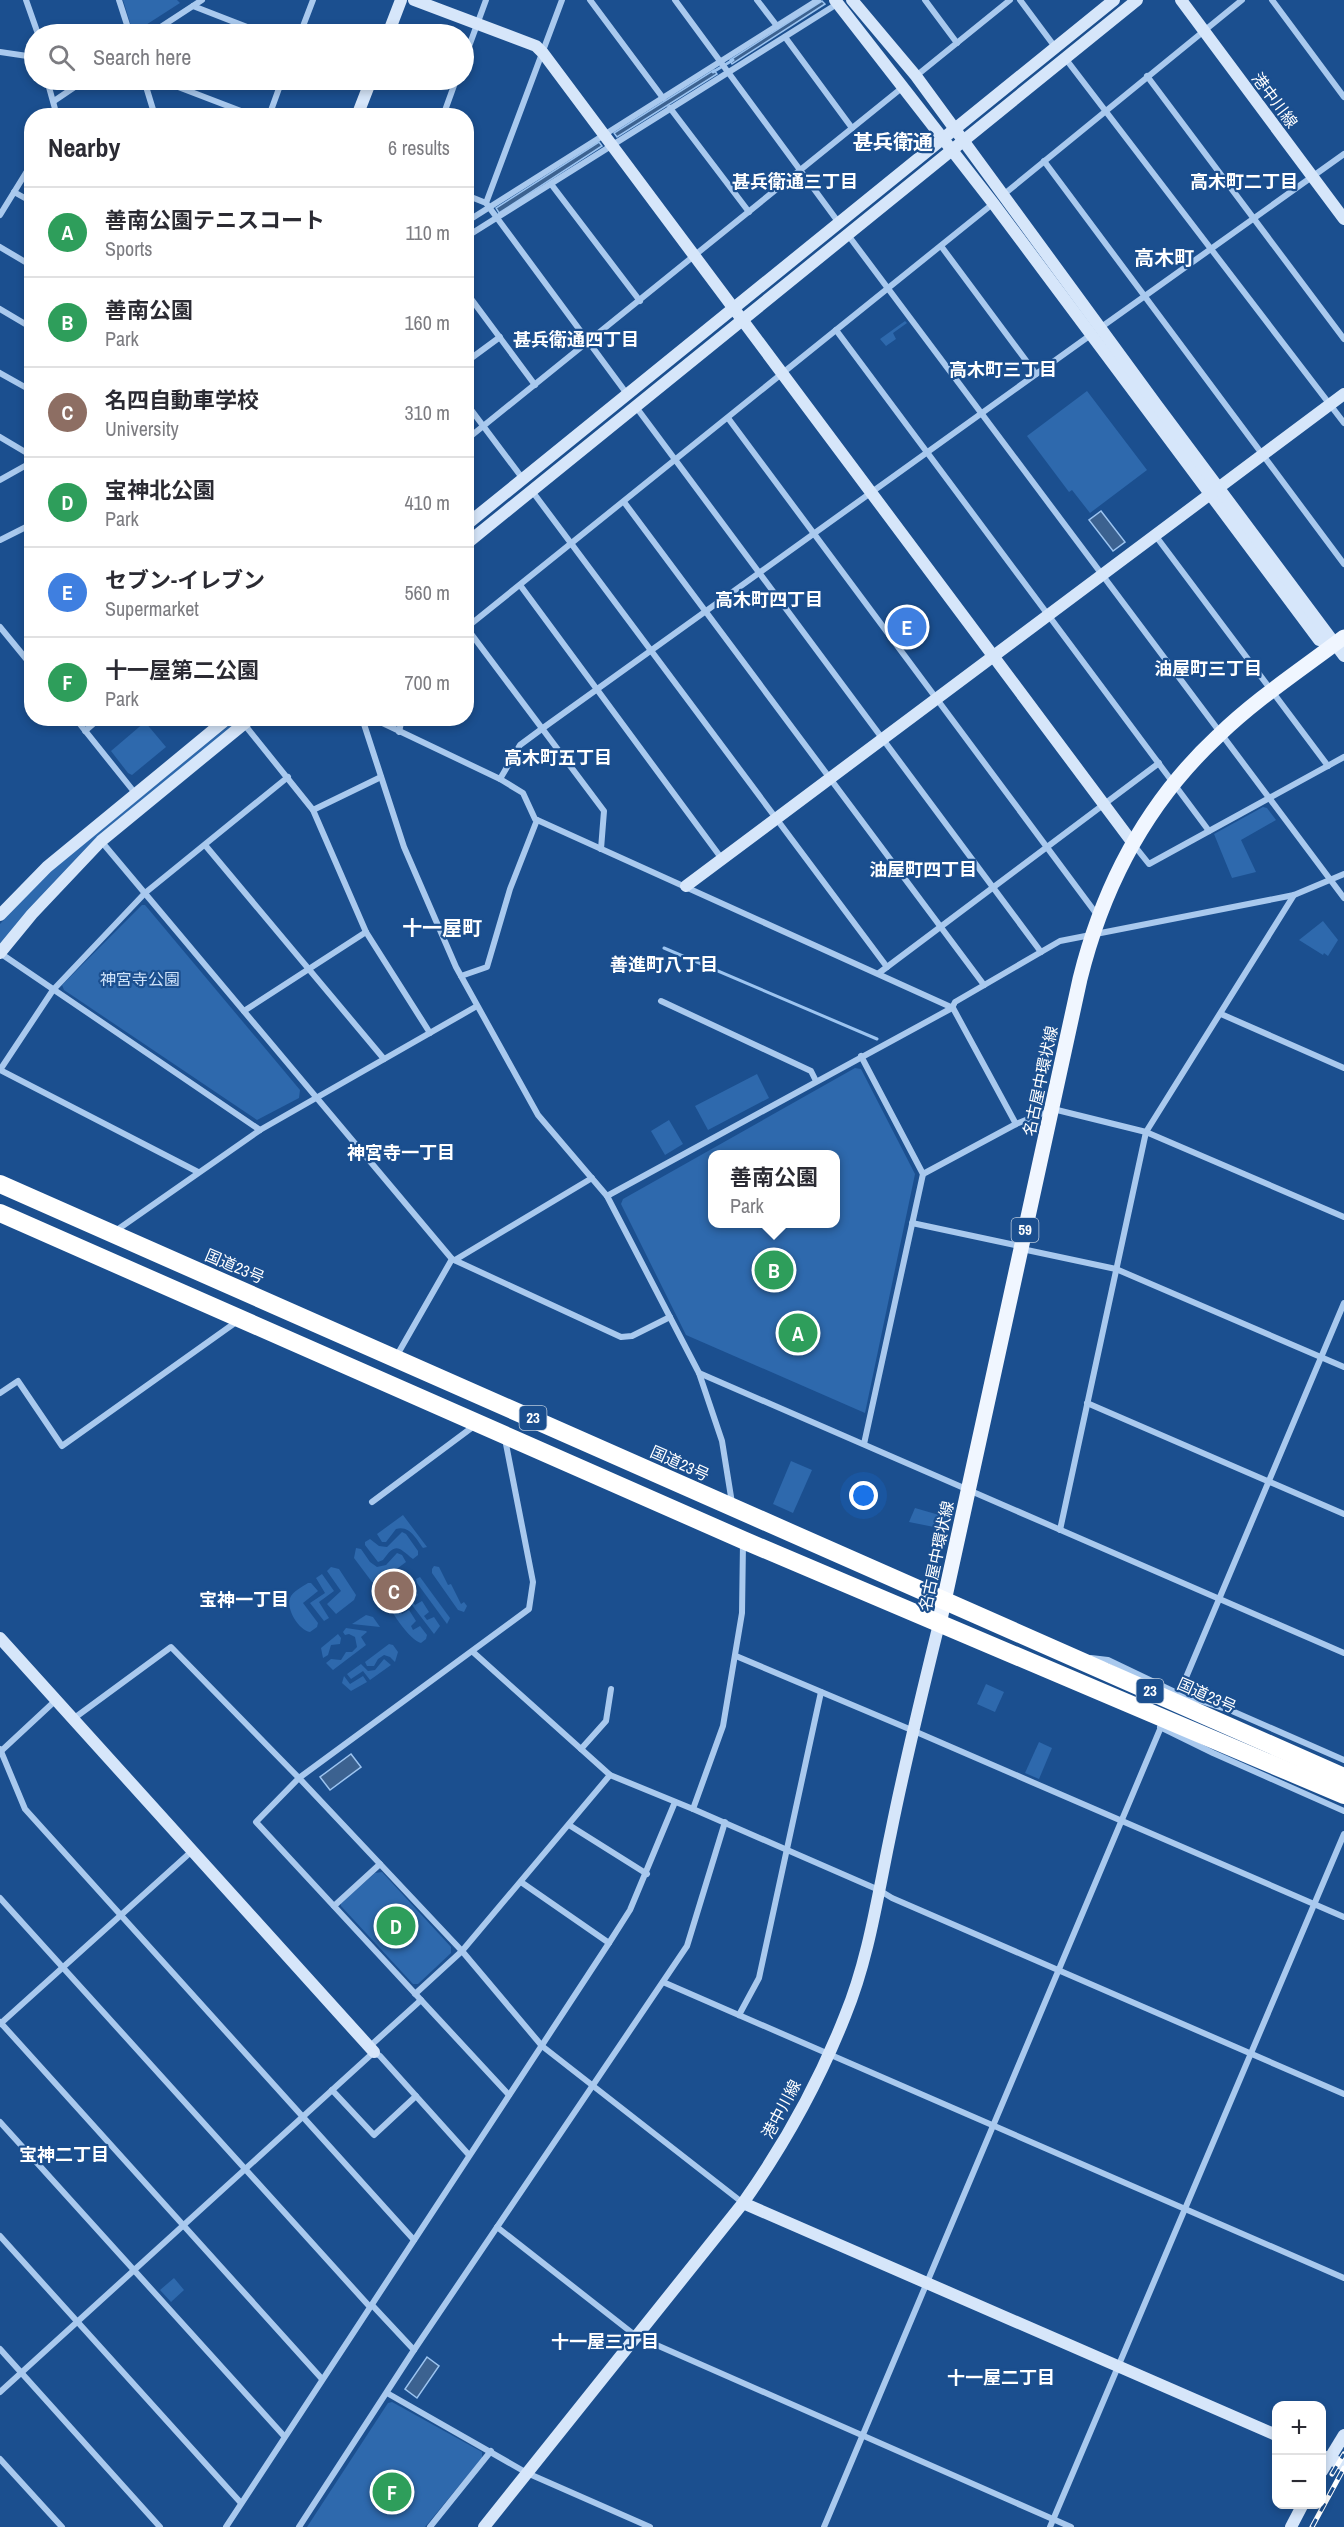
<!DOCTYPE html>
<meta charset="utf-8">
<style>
:root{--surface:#fff;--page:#f2f2f3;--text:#2b2b33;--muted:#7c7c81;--line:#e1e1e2;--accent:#8a764a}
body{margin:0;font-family:"Archivo Narrow","Noto Sans JP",sans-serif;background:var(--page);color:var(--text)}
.controls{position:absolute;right:18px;bottom:18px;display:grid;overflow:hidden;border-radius:12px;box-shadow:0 3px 9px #0003}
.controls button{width:54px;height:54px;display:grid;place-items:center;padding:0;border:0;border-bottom:2px solid var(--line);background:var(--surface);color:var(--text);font:30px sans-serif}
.you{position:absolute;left:864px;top:1496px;width:21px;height:21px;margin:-15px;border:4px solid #fff;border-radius:50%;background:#1a73e8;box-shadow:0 0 0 9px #1a73e833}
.badge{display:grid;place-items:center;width:39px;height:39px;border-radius:50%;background:var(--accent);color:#fff;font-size:20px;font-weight:700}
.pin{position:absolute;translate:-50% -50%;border:3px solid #fff;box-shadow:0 2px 6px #0006}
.popup{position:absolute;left:708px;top:1150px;width:132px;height:78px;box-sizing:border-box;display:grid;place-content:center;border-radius:12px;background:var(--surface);filter:drop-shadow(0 2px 4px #0005);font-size:20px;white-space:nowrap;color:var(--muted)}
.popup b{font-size:22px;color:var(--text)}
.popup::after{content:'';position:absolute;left:50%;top:100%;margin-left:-12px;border:12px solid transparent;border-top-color:var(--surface)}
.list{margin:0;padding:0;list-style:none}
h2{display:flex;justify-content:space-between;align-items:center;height:78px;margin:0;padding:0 24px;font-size:26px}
h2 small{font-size:20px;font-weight:400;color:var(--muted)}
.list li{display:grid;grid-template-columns:39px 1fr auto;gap:18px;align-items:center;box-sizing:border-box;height:90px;padding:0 24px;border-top:2px solid var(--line)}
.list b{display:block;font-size:22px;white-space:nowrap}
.list p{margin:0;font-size:20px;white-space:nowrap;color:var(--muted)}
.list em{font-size:20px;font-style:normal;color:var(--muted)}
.icon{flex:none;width:33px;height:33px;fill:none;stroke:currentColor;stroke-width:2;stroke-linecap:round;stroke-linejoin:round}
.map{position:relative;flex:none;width:1344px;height:2527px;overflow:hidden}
.search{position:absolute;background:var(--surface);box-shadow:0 3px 9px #0003;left:24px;top:24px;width:450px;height:66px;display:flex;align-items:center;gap:15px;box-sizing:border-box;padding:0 21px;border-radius:33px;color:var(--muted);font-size:22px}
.panel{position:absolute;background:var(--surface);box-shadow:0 3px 9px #0003;left:24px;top:108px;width:450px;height:618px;border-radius:24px}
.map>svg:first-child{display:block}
.green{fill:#2e69ad;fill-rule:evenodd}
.water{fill:#3c6290;stroke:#9cc4f0;stroke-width:1.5}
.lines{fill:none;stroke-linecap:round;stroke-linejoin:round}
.stream{stroke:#9cc4f0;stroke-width:3}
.street{stroke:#a9c9ee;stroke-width:6}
.secondary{stroke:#d6e6fa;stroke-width:12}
.primary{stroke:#f0f6ff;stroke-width:15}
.highway{stroke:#fff;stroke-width:18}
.rail-casing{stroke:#fff;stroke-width:5}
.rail{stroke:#1b4f8f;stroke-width:3;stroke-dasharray:9;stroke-linecap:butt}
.labels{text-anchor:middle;stroke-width:4.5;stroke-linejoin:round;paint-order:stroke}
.shield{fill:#1b4f8f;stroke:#bbcadd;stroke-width:1.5}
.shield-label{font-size:15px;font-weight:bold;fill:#fff}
.street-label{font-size:16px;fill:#fff;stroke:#1b4f8f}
.park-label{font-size:16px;fill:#cfe3fa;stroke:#1b4f8f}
.neighbourhood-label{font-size:18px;font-weight:bold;fill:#fff;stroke:#1b4f8f}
.quarter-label{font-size:20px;font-weight:bold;fill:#fff;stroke:#1b4f8f}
</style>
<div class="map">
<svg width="1344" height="2527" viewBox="0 0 1344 2527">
<rect width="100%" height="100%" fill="#1b4f8f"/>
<!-- green -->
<g class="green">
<polygon points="123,0 177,0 180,3 138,30 132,29"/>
<polygon points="905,321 907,323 893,333 896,339 886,346 880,339"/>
<polygon points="1087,391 1147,470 1090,513 1072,490 1069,492 1027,436"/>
<polygon points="237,719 242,719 107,830 0,945 0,924 50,871"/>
<polygon points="145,722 166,747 132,775 128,773 111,751"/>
<polygon points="1263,807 1267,808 1276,820 1241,840 1256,872 1232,878 1214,834"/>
<polygon points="142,905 145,905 300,1090 299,1098 257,1120 64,990 62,985"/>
<polygon points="1323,921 1338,940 1328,956 1324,953 1323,955 1299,940"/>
<path d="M855,1068L861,1069L915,1174L865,1413L686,1335L621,1204L623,1199ZM712,1154H836V1224H712Z"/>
<polygon points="757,1074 769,1098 708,1130 695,1106"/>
<polygon points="669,1120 683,1144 665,1155 651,1131"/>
<polygon points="791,1461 812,1470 793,1513 773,1504"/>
<polygon points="915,1508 946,1517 944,1529 909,1522"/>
<path d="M403,1515L427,1547L423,1548C416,1539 410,1525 396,1529L386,1542H382L377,1534Z"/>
<path d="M402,1532L406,1534L418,1551V1555L413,1559C399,1548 396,1541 383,1560L378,1562L365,1545V1542L370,1539L379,1546L387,1547Z"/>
<polygon points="356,1548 361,1549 370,1562 377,1567 386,1565 397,1553 402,1555 406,1562 378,1583 372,1582 354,1558"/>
<polygon points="434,1566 439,1567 448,1585 451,1584 461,1604 464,1602 467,1606 464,1612 458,1610 432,1573 432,1569"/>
<polygon points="331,1567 339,1569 356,1595 354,1600 336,1614 327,1604 341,1591 327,1571"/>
<polygon points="322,1574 334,1591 319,1602 329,1618 324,1621 310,1603 325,1593 316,1578"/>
<polygon points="420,1577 450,1618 447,1624 417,1583 416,1579"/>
<path d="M308,1583H311L318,1591L303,1603L318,1623L317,1627L310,1632C299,1630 286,1610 290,1598C293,1591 302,1587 308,1583Z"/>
<polygon points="408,1584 418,1595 412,1601 415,1605 422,1601 429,1612 424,1616 427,1620 434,1617 440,1626 434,1634 402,1592 402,1588"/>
<path d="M395,1594L405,1605L399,1610L402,1614L409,1610L416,1621L411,1626L413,1630L420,1626L427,1635L426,1639L421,1643C411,1641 389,1611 388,1601Z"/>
<polygon points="366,1615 373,1617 380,1627 352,1624"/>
<polygon points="346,1628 366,1631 367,1632 361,1637 366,1645 333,1670 326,1663 331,1659 341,1660 346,1652 352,1652 357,1647 355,1637 349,1634 345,1635 343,1632"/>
<polygon points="338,1634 341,1638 340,1644 331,1645 328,1655 323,1658 321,1648"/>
<polygon points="389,1644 393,1645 398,1652 395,1662 390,1657 384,1655 378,1659 374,1666 367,1666 365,1662"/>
<polygon points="384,1659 391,1665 370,1680 363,1671 351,1679 347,1674 361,1664 368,1671 375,1670"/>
<polygon points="344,1676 350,1684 363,1676 367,1682 351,1691 342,1683"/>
<polygon points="986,1684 1004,1692 995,1712 977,1704"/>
<polygon points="1039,1742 1052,1748 1039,1779 1025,1773"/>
<polygon points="382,1872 451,1947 451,1953 418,1984 413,1984 341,1906 341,1903 375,1873"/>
<polygon points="174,2278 184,2290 171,2302 160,2290"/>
<polygon points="392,2402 482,2452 482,2458 425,2527 307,2527 388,2403"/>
</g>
<!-- water -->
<g class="water">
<polygon points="822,1 825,4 732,64 730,60"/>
<polygon points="714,70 717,74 617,137 614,133"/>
<polygon points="599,142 602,146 499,213 496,208"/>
<polygon points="1101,511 1125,542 1113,551 1089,520"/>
<polygon points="351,1754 361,1767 330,1790 320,1777"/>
<polygon points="427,2357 439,2366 417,2398 405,2389"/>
</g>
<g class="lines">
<!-- stream -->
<g class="stream">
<polyline points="713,72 733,60"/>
<polyline points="664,948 877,1039"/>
</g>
<!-- street -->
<g class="street">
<polyline points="26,0 38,34"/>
<polyline points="119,0 130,34"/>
<polyline points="590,0 663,98"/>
<polyline points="675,0 839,223"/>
<polyline points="757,0 777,26"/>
<polyline points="925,0 957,43"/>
<polyline points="1020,0 1055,47"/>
<polyline points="1272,0 1344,97"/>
<polyline points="193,6 265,34"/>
<polyline points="150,34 202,0"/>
<polyline points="300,34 313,0"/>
<polyline points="785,37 852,128"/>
<polyline points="0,52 34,57"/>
<polyline points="1065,58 1344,423"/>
<polyline points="464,60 486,0"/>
<polyline points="916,76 1010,0"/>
<polyline points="1147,76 1344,339"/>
<polyline points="47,80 57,116"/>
<polyline points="144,80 155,116"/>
<polyline points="160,80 254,116"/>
<polyline points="54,101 85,80"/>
<polyline points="670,108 749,212"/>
<polyline points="269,116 282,80"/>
<polyline points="443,116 456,80"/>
<polyline points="1044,161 1344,564"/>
<polyline points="551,184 640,301"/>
<polyline points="14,192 32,202"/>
<polyline points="466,195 486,203 627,394"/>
<polyline points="1003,195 1242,0"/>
<polyline points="486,203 562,0"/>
<polyline points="0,215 32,163"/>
<polyline points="466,222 818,0"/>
<polyline points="848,235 1344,898"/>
<polyline points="466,237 837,4"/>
<polyline points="941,246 1036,374"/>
<polyline points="0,247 32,266"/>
<polyline points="466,292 535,385"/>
<polyline points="0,309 32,328"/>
<polyline points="1100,328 1344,154"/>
<polyline points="836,330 1209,831"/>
<polyline points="466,362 500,337"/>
<polyline points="0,373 32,391"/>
<polyline points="466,403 523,479"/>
<polyline points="636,407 1041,952"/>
<polyline points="728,418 1098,916"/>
<polyline points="0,437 32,456"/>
<polyline points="466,440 903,87"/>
<polyline points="0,480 32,462"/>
<polyline points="532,491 887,967"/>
<polyline points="624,502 984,985"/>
<polyline points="1155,535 1328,766"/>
<polyline points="0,540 32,524"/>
<polyline points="520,585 722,859"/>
<polyline points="0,627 32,666"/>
<polyline points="466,627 604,811 601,849"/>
<polyline points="466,628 995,202"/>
<polyline points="75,718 135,793"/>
<polyline points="362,718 404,847 456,967 538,1115 607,1196 699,1373 722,1441 732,1503"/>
<polyline points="372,718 500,779 523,793 535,819 953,1008 1016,1124"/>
<polyline points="244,724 313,810 366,932 430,1033"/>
<polyline points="85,731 100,718"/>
<polyline points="399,732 402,718"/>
<polyline points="500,779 520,745 543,728 1092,334"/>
<polyline points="313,810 381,777"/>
<polyline points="101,841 452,1259 621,1337 632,1336 670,1317"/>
<polyline points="1133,844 1149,864 1344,757"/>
<polyline points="205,845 384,1059"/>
<polyline points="0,953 260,1130"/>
<polyline points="879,973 1159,763"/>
<polyline points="461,976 487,967 510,889 537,820"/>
<polyline points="661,1001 811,1071 816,1081"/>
<polyline points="244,1011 366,932"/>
<polyline points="1221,1014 1344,1068"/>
<polyline points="861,1056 923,1174 864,1444"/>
<polyline points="198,1172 0,1070 53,990 145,893 288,777"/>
<polyline points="923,1174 1016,1124 1053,1109 1146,1132 1344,1217"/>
<polyline points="607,1196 952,1008 955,1002 1060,941 1294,895 1344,874"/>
<polyline points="912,1223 1020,1246"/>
<polyline points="114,1232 260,1130 477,1006"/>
<polyline points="1022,1249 1116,1269 1344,1367"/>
<polyline points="455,1260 592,1178"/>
<polyline points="396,1357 452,1259"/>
<polyline points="699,1373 1344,1653"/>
<polyline points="0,1393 18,1381 62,1446 239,1320"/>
<polyline points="1087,1403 1344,1514"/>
<polyline points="505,1439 533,1582 529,1609 299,1778 256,1822 509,2095"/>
<polyline points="372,1502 474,1426"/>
<polyline points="1060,1530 1146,1132 1294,895"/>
<polyline points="473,1652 610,1775 693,1809 879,1890 892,1898 1344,2094"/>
<polyline points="736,1656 914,1731 1344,1917"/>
<polyline points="1091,1658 1108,1660 1179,1694 1232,1711 1344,1760"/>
<polyline points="1179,1694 1344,1303"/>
<polyline points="73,1719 171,1647 299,1778 462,1951 542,2046 743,2203"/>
<polyline points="1160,1727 1213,1753 1344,1811"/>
<polyline points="0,1749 25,1809 414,2240"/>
<polyline points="581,1749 606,1721 611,1689"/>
<polyline points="0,1752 56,1700"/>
<polyline points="693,1809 723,1726 742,1613 743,1543"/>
<polyline points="569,1825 647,1874"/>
<polyline points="521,1882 609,1943"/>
<polyline points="0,1898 370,2307"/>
<polyline points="334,1906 380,1864"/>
<polyline points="663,1982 1344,2278"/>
<polyline points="415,1994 462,1951 610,1775"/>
<polyline points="739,2015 759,1978 821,1692"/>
<polyline points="0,2022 322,2379"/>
<polyline points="0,2024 192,1851"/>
<polyline points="369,2047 421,2000"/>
<polyline points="332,2090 374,2135 416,2096"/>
<polyline points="0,2122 284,2436"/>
<polyline points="497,2227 636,2336 1071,2527"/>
<polyline points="0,2236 241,2503"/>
<polyline points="372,2305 414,2350"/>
<polyline points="0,2349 160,2527"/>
<polyline points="0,2392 374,2052 380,2056 469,2155"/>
<polyline points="387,2393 527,2473 650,2527"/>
<polyline points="0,2459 62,2527"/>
<polyline points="226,2527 609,1943 630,1910 675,1802"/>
<polyline points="299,2527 414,2350 687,1946 725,1822"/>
<polyline points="430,2527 491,2451"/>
<polyline points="824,2527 1161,1727"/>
<polyline points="1050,2527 1344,1834"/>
</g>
<!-- secondary -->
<g class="secondary">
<polyline points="414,0 536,46 543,53 1132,842"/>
<polyline points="835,0 993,203 1319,640 1335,644"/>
<polyline points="852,0 916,76 1156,404 1344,656"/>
<polyline points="1181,0 1344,219"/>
<polyline points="388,34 401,0"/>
<polyline points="357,116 371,80"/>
<polyline points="466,525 1114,0"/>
<polyline points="466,544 1137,0"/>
<polyline points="686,886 1344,394"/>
<polyline points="0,915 47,867 228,718"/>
<polyline points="0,953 32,914 101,841 251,718"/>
<polyline points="0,1638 374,2052"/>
<polyline points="743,2203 1276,2435"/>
<polyline points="1323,2456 1344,2465"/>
<polyline points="1322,2471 1344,2435"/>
<path d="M484,2527L743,2203C784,2145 819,2082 845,2016C869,1958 878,1893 891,1832C905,1762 922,1693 939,1624"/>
<polyline points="1291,2527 1303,2504"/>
</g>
<!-- primary -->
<path class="primary" d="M939,1624L1080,979C1103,886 1147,802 1218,736C1256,699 1302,669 1344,637"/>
<!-- highway -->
<g class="highway">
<polyline points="0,1184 1344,1777"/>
<polyline points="0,1213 743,1540 1344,1795"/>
</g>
<defs>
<g id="rail">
<polyline points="1332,2474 1344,2454"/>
<polyline points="1312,2527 1344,2468"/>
</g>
</defs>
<!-- rail casing -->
<use href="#rail" class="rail-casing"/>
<!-- rail -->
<use href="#rail" class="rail"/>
</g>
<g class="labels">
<!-- shield labels -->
<g class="shield">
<rect x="1011.5" y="1218" width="27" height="24" rx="4.5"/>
<rect x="519.5" y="1406" width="27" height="24" rx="4.5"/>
<rect x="1136.5" y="1679" width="27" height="24" rx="4.5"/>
</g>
<g class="shield-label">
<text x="1025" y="1235">59</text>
<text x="533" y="1423">23</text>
<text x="1150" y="1696">23</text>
</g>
<!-- street labels -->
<g class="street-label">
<text transform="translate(1275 100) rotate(53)" y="6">港中川線</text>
<text transform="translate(1040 1081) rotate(-78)" y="6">名古屋中環状線</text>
<text transform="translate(235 1266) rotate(23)" y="6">国道23号</text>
<text transform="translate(680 1463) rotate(24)" y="6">国道23号</text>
<text transform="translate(936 1556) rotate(-78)" y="6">名古屋中環状線</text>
<text transform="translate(1207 1695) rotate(24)" y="6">国道23号</text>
<text transform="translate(781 2109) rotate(-62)" y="6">港中川線</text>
</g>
<!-- park labels -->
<g class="park-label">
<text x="140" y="985">神宮寺公園</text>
</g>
<!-- neighbourhood labels -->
<g class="neighbourhood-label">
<text x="795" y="188">甚兵衛通三丁目</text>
<text x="1244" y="188">高木町二丁目</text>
<text x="576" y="346">甚兵衛通四丁目</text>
<text x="1003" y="376">高木町三丁目</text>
<text x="769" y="606">高木町四丁目</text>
<text x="1208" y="675">油屋町三丁目</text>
<text x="558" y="764">高木町五丁目</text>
<text x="923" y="876">油屋町四丁目</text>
<text x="664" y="971">善進町八丁目</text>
<text x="401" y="1159">神宮寺一丁目</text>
<text x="244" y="1606">宝神一丁目</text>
<text x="64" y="2161">宝神二丁目</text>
<text x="605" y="2348">十一屋三丁目</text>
<text x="1001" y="2384">十一屋二丁目</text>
</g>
<!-- quarter labels -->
<g class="quarter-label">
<text x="893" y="149">甚兵衛通</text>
<text x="1164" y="265">高木町</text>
<text x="442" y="935">十一屋町</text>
</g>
</g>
</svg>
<div class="controls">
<button>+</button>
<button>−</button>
</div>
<div class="you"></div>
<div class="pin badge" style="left:798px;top:1333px;background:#2e9e5b">A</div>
<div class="pin badge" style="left:774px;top:1270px;background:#2e9e5b">B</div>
<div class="popup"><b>善南公園</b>Park</div>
<div class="pin badge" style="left:394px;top:1591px;background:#8d6e63">C</div>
<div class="pin badge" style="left:396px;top:1926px;background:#2e9e5b">D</div>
<div class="pin badge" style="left:907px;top:627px;background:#3f7fe0">E</div>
<div class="pin badge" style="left:392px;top:2492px;background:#2e9e5b">F</div>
<div class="search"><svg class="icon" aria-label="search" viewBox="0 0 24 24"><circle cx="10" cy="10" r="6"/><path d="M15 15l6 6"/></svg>Search here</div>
<section class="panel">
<h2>Nearby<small>6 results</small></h2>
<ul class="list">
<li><span class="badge" style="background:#2e9e5b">A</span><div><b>善南公園テニスコート</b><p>Sports</p></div><em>110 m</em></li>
<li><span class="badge" style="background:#2e9e5b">B</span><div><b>善南公園</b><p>Park</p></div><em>160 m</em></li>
<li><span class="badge" style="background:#8d6e63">C</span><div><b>名四自動車学校</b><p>University</p></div><em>310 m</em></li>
<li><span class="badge" style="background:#2e9e5b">D</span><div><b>宝神北公園</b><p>Park</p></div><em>410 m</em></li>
<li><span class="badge" style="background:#3f7fe0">E</span><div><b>セブン-イレブン</b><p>Supermarket</p></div><em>560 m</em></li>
<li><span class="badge" style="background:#2e9e5b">F</span><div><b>十一屋第二公園</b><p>Park</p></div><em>700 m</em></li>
</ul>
</section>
</div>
